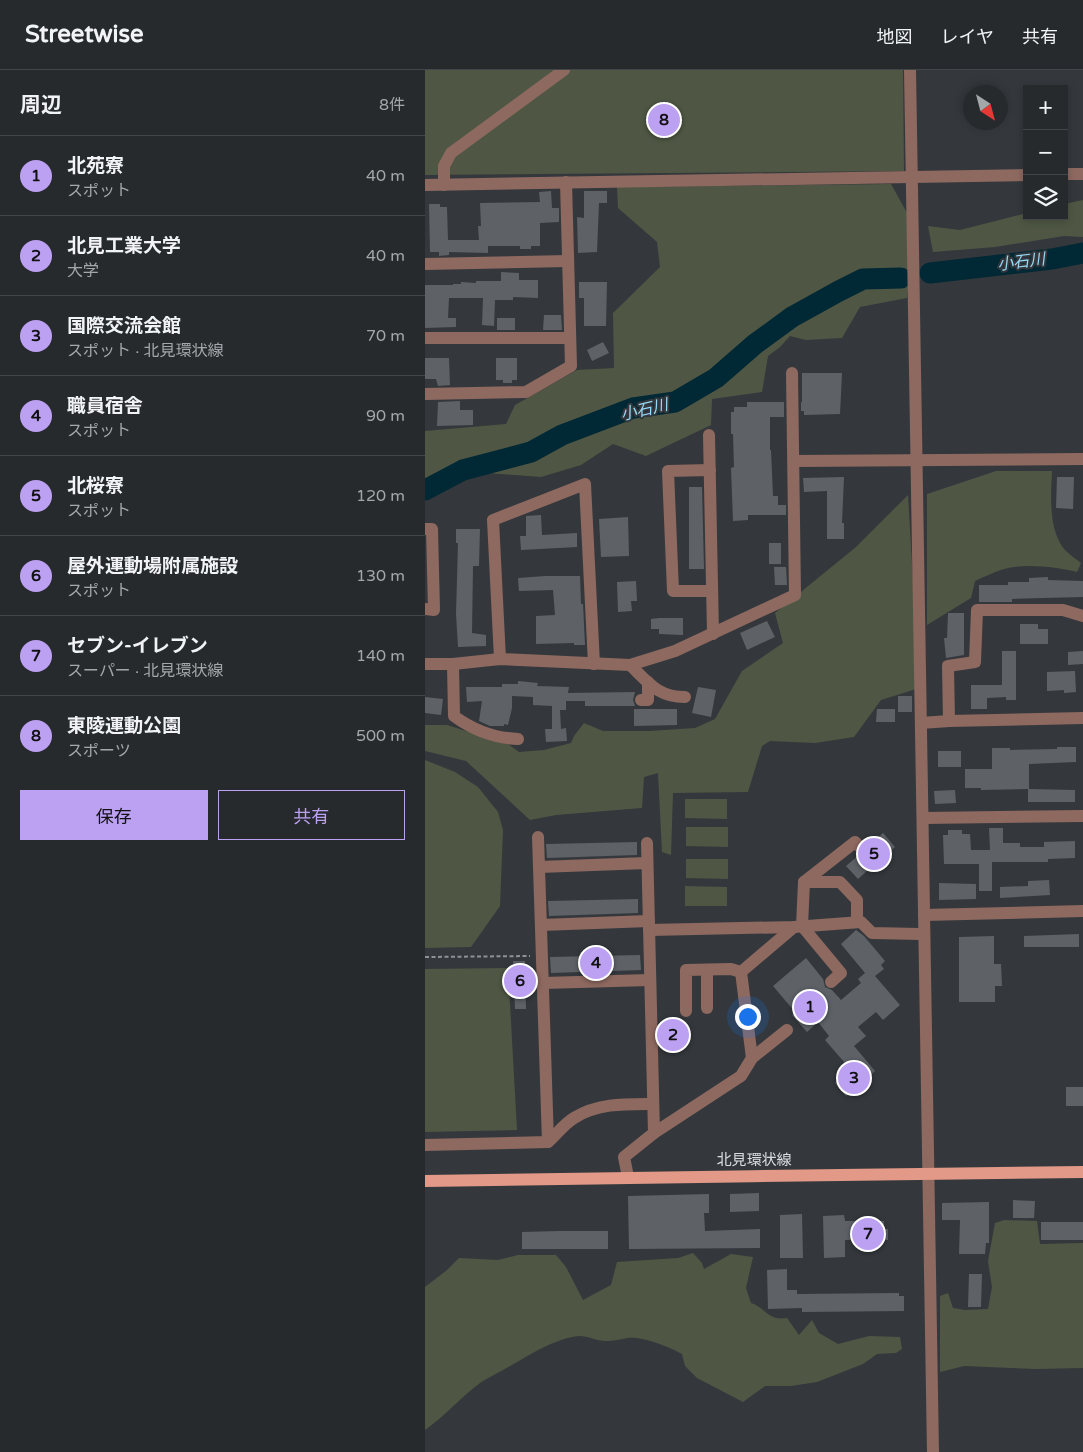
<!DOCTYPE html>
<html lang="ja">
<meta charset="utf-8">
<style>
:root{--surface:#272a2d;--page:#333639;--text:#f1f3f6;--muted:#a4a7aa;--line:#434649;--accent:#bca0f2}
body{margin:0;font-family:"Varela Round","Noto Sans JP",sans-serif;background:var(--page);color:var(--text)}
.controls{position:absolute;right:15px;top:15px;display:grid;overflow:hidden;border-radius:0px;box-shadow:0 2px 8px #0003}
.controls button{width:45px;height:45px;display:grid;place-items:center;padding:0;border:0;border-bottom:1px solid var(--line);background:var(--surface);color:var(--text);font:25px sans-serif}
.compass{position:absolute;left:538px;top:15px;width:45px;height:45px;border-radius:50%;background:var(--surface);box-shadow:0 2px 8px #0003;rotate:144deg}
.you{position:absolute;left:322px;top:946px;width:18px;height:18px;margin:-12px;border:4px solid #fff;border-radius:50%;background:#1a73e8;box-shadow:0 0 0 8px #1a73e833}
.badge{display:grid;place-items:center;width:32px;height:32px;border-radius:50%;background:var(--accent);color:#111;font-size:16px;font-weight:700}
.pin{position:absolute;translate:-50% -50%;border:2px solid #fff;box-shadow:0 1px 5px #0006}
.list{margin:0;padding:0;list-style:none}
h2{display:flex;justify-content:space-between;align-items:center;height:65px;margin:0;padding:0 20px;font-size:21px}
h2 small{font-size:16px;font-weight:400;color:var(--muted)}
.list li{display:grid;grid-template-columns:32px 1fr auto;gap:15px;align-items:center;box-sizing:border-box;height:80px;padding:0 20px;border-top:1px solid var(--line)}
.list b{display:block;font-size:19px;white-space:nowrap}
.list p{margin:0;font-size:16px;white-space:nowrap;color:var(--muted)}
.list em{font-size:16px;font-style:normal;color:var(--muted)}
.actions{display:flex;gap:10px;padding:15px 20px}
.actions a{flex:1;padding:11px 0;border:1px solid var(--accent);border-radius:0px;text-align:center;font-size:18px;color:var(--accent)}
.actions .main{background:var(--accent);color:#111}
.icon{flex:none;width:28px;height:28px;fill:none;stroke:currentColor;stroke-width:2;stroke-linecap:round;stroke-linejoin:round}
.map{position:relative;flex:none;width:658px;height:1382px;overflow:hidden}
header{display:flex;align-items:center;gap:30px;box-sizing:border-box;height:70px;padding:0 25px;background:var(--surface);border-bottom:1px solid var(--line)}
header strong{font-size:24px}
nav{display:flex;gap:28px;margin-inline-start:auto;font-size:18px}
main{display:flex}
aside{flex:1;background:var(--surface)}
.map>svg:first-child{display:block}
.green{fill:#4f5744}
.lines{fill:none;stroke-linecap:round;stroke-linejoin:round}
.river{stroke:#012835;stroke-width:21}
.building{fill:#5e6267}
.path{stroke:#8e9294;stroke-width:2;stroke-dasharray:4 2.5;stroke-linecap:butt}
.minor{stroke:#8e6960;stroke-width:12}
.major{stroke:#e29987;stroke-width:12}
.labels{text-anchor:middle;stroke-width:4;stroke-linejoin:round;paint-order:stroke}
.street-label{font-size:15px;fill:#dadddf;stroke:#34383c}
.water-label{font-size:16px;font-style:italic;fill:#96daf7;stroke:#34383c}
</style>
<header>
<strong>Streetwise</strong>
<nav><a>地図</a><a>レイヤ</a><a>共有</a></nav>
</header>
<main>
<aside>
<h2>周辺<small>8件</small></h2>
<ul class="list">
<li><span class="badge">1</span><div><b>北苑寮</b><p>スポット</p></div><em>40 m</em></li>
<li><span class="badge">2</span><div><b>北見工業大学</b><p>大学</p></div><em>40 m</em></li>
<li><span class="badge">3</span><div><b>国際交流会館</b><p>スポット · 北見環状線</p></div><em>70 m</em></li>
<li><span class="badge">4</span><div><b>職員宿舎</b><p>スポット</p></div><em>90 m</em></li>
<li><span class="badge">5</span><div><b>北桜寮</b><p>スポット</p></div><em>120 m</em></li>
<li><span class="badge">6</span><div><b>屋外運動場附属施設</b><p>スポット</p></div><em>130 m</em></li>
<li><span class="badge">7</span><div><b>セブン-イレブン</b><p>スーパー · 北見環状線</p></div><em>140 m</em></li>
<li><span class="badge">8</span><div><b>東陵運動公園</b><p>スポーツ</p></div><em>500 m</em></li>
</ul>
<div class="actions"><a class="main">保存</a><a>共有</a></div>
</aside>
<div class="map">
<svg width="658" height="1382" viewBox="0 0 658 1382">
<rect width="100%" height="100%" fill="#34383c"/>
<!-- green -->
<g class="green">
<polygon points="0,0 478,0 479,101 0,105"/>
<polygon points="466,114 482,143 484,205 482,228 435,237 417,268 381,270 365,266 355,277 343,286 337,322 287,329 286,355 221,386 188,374 156,395 116,407 50,402 11,409 0,409 0,361 81,354 90,335 152,300 189,298 188,243 235,197 232,172 193,138 192,117"/>
<polygon points="658,130 658,167 639,166 570,177 508,182 503,156 535,160 602,143 602,146 639,146 639,134"/>
<path d="M571,401H627C626,426 623,460 640,480C645,485 651,489 656,493L652,502C633,497 598,493 579,499C569,502 559,507 550,511L546,528L502,555V424Z"/>
<polygon points="483,425 491,562 491,619 456,630 429,667 390,673 345,671 337,676 323,722 248,723 246,785 237,782 233,703 219,707 217,738 131,745 105,750 41,691 0,681 0,655 22,655 83,674 94,682 119,680 146,673 149,666 159,653 178,661 224,661 270,658 290,649 317,601 358,573 350,543 431,477"/>
<polygon points="0,690 30,702 53,717 73,742 78,760 75,836 46,877 0,878"/>
<polygon points="260,729 302,729 302,749 260,748"/>
<polygon points="261,757 303,757 303,777 261,776"/>
<polygon points="261,789 303,789 303,809 261,808"/>
<polygon points="260,816 302,817 302,836 260,836"/>
<polygon points="83,898 92,1060 0,1062 0,899"/>
<polygon points="579,1150 612,1151 615,1174 658,1173 658,1298 611,1299 539,1296 515,1302 515,1226 523,1223 528,1238 540,1240 563,1239 567,1217 563,1191 570,1153"/>
<path d="M268,1183L277,1193L279,1199L306,1184L328,1187L321,1218L326,1233C341,1238 343,1251 362,1248L374,1265L387,1250L394,1263L413,1274L444,1266L475,1267L477,1279L471,1283L452,1284L438,1294L392,1312L366,1316H340L318,1332L272,1308L260,1296L257,1284C244,1277 218,1266 203,1268C195,1269 189,1271 181,1271C172,1271 163,1266 154,1266C129,1268 100,1288 78,1300C71,1304 62,1308 55,1313C36,1327 20,1346 0,1360V1217L22,1200L34,1188L73,1190L93,1185H131L141,1197L158,1230L186,1215L192,1192L253,1188Z"/>
</g>
<g class="lines">
<!-- river -->
<g class="river">
<polyline points="505,203 627,189 658,183"/>
<polyline points="0,420 38,400 106,382 137,365 208,338 250,332 291,308 330,274 367,247 414,221 438,209 476,208"/>
</g>
</g>
<!-- building -->
<g class="building">
<polygon points="126,121 127,138 134,138 134,152 115,153 115,176 106,176 106,179 95,179 95,176 63,176 63,183 24,182 24,185 14,186 14,182 5,182 4,134 15,134 15,137 22,137 23,170 54,170 53,156 56,156 55,133 115,132 114,122"/>
<polygon points="159,121 182,121 182,133 174,133 172,182 153,183 152,147 159,148"/>
<polygon points="76,202 94,203 94,210 113,210 113,228 88,227 88,230 70,230 69,256 57,255 58,228 24,228 23,248 31,248 31,257 0,258 0,215 28,215 28,214 36,214 36,212 51,213 51,211 76,211"/>
<polygon points="154,212 182,212 181,256 159,256 159,228 154,228"/>
<polygon points="119,245 136,245 137,260 118,260"/>
<rect x="72" y="248" width="18" height="12"/>
<polygon points="178,272 184,283 167,291 162,280"/>
<polygon points="0,288 24,288 25,315 13,316 11,309 0,309"/>
<polygon points="71,288 92,288 92,310 87,310 87,313 78,313 78,310 71,310"/>
<polygon points="377,303 417,303 415,344 379,345 379,341 376,341 376,332 377,332"/>
<polygon points="35,331 35,340 48,340 48,355 12,356 13,332"/>
<polygon points="322,332 359,332 359,347 345,347 345,380 346,380 348,426 353,426 353,435 361,435 361,445 323,445 323,450 308,451 306,398 309,397 308,364 306,364 306,342 309,342 309,337 322,337"/>
<polygon points="419,407 417,453 419,453 419,469 402,469 402,421 379,422 378,408"/>
<polygon points="632,407 649,407 648,439 631,438"/>
<polygon points="264,417 277,417 279,499 264,499"/>
<polygon points="116,445 117,465 152,463 152,477 96,480 95,466 101,466 101,446"/>
<polygon points="203,447 204,486 176,487 174,449"/>
<polygon points="31,459 55,459 54,496 48,496 47,563 61,565 61,576 33,577 31,544 33,473 31,473"/>
<rect x="344" y="473" width="12" height="21"/>
<polygon points="349,497 361,497 362,515 350,515"/>
<polygon points="120,506 155,506 156,534 158,534 160,575 149,575 149,573 111,574 111,546 130,545 128,520 94,521 93,508"/>
<polygon points="623,507 623,510 658,511 658,527 618,528 587,529 587,532 554,532 554,515 583,515 583,512 604,512 604,508"/>
<polygon points="211,511 212,531 206,531 207,541 193,542 192,512"/>
<polygon points="523,543 539,543 539,585 521,588 519,568 522,568"/>
<polygon points="234,548 258,548 258,565 234,564 234,559 226,559 226,549"/>
<polygon points="342,551 350,567 322,580 315,563"/>
<polygon points="595,554 613,554 613,559 623,559 623,574 595,574"/>
<polygon points="577,581 591,581 591,630 581,630 581,627 562,628 562,639 546,639 546,615 577,615"/>
<polygon points="658,581 658,594 643,595 643,582"/>
<polygon points="650,601 651,622 639,623 639,620 622,621 622,602"/>
<polygon points="93,611 113,613 112,616 144,617 143,623 210,622 208,630 210,636 160,636 160,631 141,631 141,640 135,640 136,659 141,658 142,671 121,672 120,659 127,659 127,636 108,635 108,627 87,626 87,638 83,655 79,654 79,656 65,656 54,651 57,631 42,632 41,617 77,617 77,614 93,614"/>
<polygon points="273,617 291,620 286,647 267,643"/>
<rect x="473" y="626" width="14" height="16"/>
<polygon points="0,627 18,629 16,645 0,643"/>
<polygon points="209,639 252,639 252,655 209,656"/>
<polygon points="452,639 470,639 470,652 451,652"/>
<polygon points="632,677 651,677 651,692 604,694 604,719 650,720 650,732 603,732 603,719 556,720 556,718 540,718 540,699 567,699 567,678 585,678 585,680 632,679"/>
<rect x="513" y="681" width="23" height="16"/>
<polygon points="530,720 531,733 510,734 509,721"/>
<polygon points="564,758 578,758 578,773 595,773 595,777 619,777 619,772 650,771 650,788 623,789 623,792 567,792 567,821 554,821 554,794 519,794 518,765 523,765 523,760 537,760 537,764 545,764 546,780 565,780"/>
<polygon points="458,763 470,777 456,789 457,799 444,799 433,809 421,796 434,785 440,783 443,777"/>
<polygon points="212,772 212,785 122,788 121,774"/>
<polygon points="624,810 625,825 575,828 575,817 603,816 603,811"/>
<polygon points="514,813 551,814 551,829 514,830"/>
<polygon points="213,829 213,843 124,846 123,831"/>
<polygon points="431,860 439,866 460,891 456,895 459,899 450,906 475,935 458,950 451,942 433,957 441,966 429,976 450,1001 421,1026 410,1013 426,1000 400,970 404,966 393,952 382,962 367,945 370,942 348,916 381,888 398,909 400,917 407,920 416,930 436,913 433,909 440,903 416,874"/>
<polygon points="654,864 654,877 599,877 599,866"/>
<polygon points="569,866 569,894 576,894 577,916 570,916 570,932 534,932 534,867"/>
<polygon points="215,885 216,900 126,903 125,887"/>
<polygon points="88,891 100,891 101,939 90,939"/>
<rect x="641" y="1017" width="17" height="19"/>
<polygon points="334,1123 334,1141 305,1142 305,1124"/>
<polygon points="284,1124 284,1143 279,1143 280,1161 335,1159 335,1178 204,1179 203,1126"/>
<polygon points="588,1130 610,1131 609,1148 588,1148"/>
<polygon points="564,1132 564,1173 561,1173 560,1184 534,1184 535,1150 517,1150 517,1133"/>
<polygon points="377,1144 378,1188 355,1188 355,1145"/>
<polygon points="419,1145 420,1151 459,1151 459,1159 463,1159 463,1170 420,1170 420,1187 399,1188 398,1146"/>
<rect x="616" y="1152" width="42" height="18"/>
<polygon points="134,1161 183,1161 183,1179 97,1179 97,1162"/>
<polygon points="362,1199 362,1220 372,1220 372,1224 474,1223 474,1226 479,1226 479,1241 377,1242 377,1238 343,1239 342,1200"/>
<polygon points="544,1204 557,1204 556,1237 543,1237"/>
</g>
<g class="lines">
<!-- path -->
<polyline class="path" points="0,887 105,886"/>
<!-- minor -->
<g class="minor">
<polyline points="485,0 508,1382"/>
<polyline points="639,104 658,104"/>
<polyline points="0,115 602,105"/>
<polyline points="19,115 19,96 26,83 139,0"/>
<polyline points="0,194 143,191"/>
<polyline points="0,268 144,268"/>
<polyline points="0,324 101,322 146,296 141,112"/>
<polyline points="284,365 288,564"/>
<polyline points="369,391 658,389"/>
<polyline points="285,400 243,401 248,521 287,521"/>
<polyline points="0,459 7,459 9,540 0,539"/>
<polyline points="75,589 68,450 160,414 169,594"/>
<polyline points="0,594 28,594 75,589 205,595 250,581 370,525 367,303"/>
<path d="M28,594L29,646C48,660 68,668 93,669"/>
<path d="M205,595C224,613 233,627 260,627"/>
<polyline points="216,630 223,630 223,612"/>
<polyline points="524,651 523,596 550,592 552,540 638,540 658,546"/>
<polyline points="496,653 524,651 658,648"/>
<polyline points="498,748 658,746"/>
<polyline points="113,767 123,1072"/>
<polyline points="114,797 222,793"/>
<polyline points="379,812 415,812 432,830 432,852"/>
<polyline points="499,845 658,841"/>
<polyline points="116,855 224,851"/>
<polyline points="224,860 369,857 436,852 447,863 495,864"/>
<polyline points="282,900 282,938"/>
<polyline points="406,912 416,903 377,856 379,812 430,772 435,777"/>
<polyline points="118,913 225,910"/>
<polyline points="261,941 261,900 306,899 316,902"/>
<polyline points="327,988 316,902 369,857"/>
<polyline points="229,1063 316,1006 327,988 362,960"/>
<path d="M0,1075L123,1072C131,1065 139,1054 149,1048C173,1033 200,1034 228,1034"/>
<polyline points="203,1107 199,1087 229,1063 222,773"/>
</g>
<!-- major -->
<path class="major" d="M0,1111C219,1106 439,1106 658,1102"/>
</g>
<g class="labels">
<!-- street labels -->
<g class="street-label">
<text x="329" y="1095">北見環状線</text>
</g>
<!-- water labels -->
<g class="water-label">
<text transform="translate(596 191) rotate(-7)" y="6">小石川</text>
<text transform="translate(219 339) rotate(-13)" y="6">小石川</text>
</g>
</g>
</svg>
<div class="controls">
<button>+</button>
<button>−</button>
<button><svg class="icon" aria-label="layers" viewBox="0 0 24 24"><path d="M12 4l9 5-9 5-9-5zM3 14l9 5 9-5"/></svg></button>
</div>
<svg class="compass" viewBox="-18 -18 36 36"><path d="M0-13l5 13h-10z" fill="#e53935"/><path d="M0 13l5-13h-10z" fill="#a4a7aa"/></svg>
<div class="you"></div>
<div class="pin badge" style="left:385px;top:937px">1</div>
<div class="pin badge" style="left:248px;top:965px">2</div>
<div class="pin badge" style="left:429px;top:1008px">3</div>
<div class="pin badge" style="left:171px;top:893px">4</div>
<div class="pin badge" style="left:449px;top:784px">5</div>
<div class="pin badge" style="left:95px;top:911px">6</div>
<div class="pin badge" style="left:443px;top:1164px">7</div>
<div class="pin badge" style="left:239px;top:50px">8</div>
</div>
</main>
